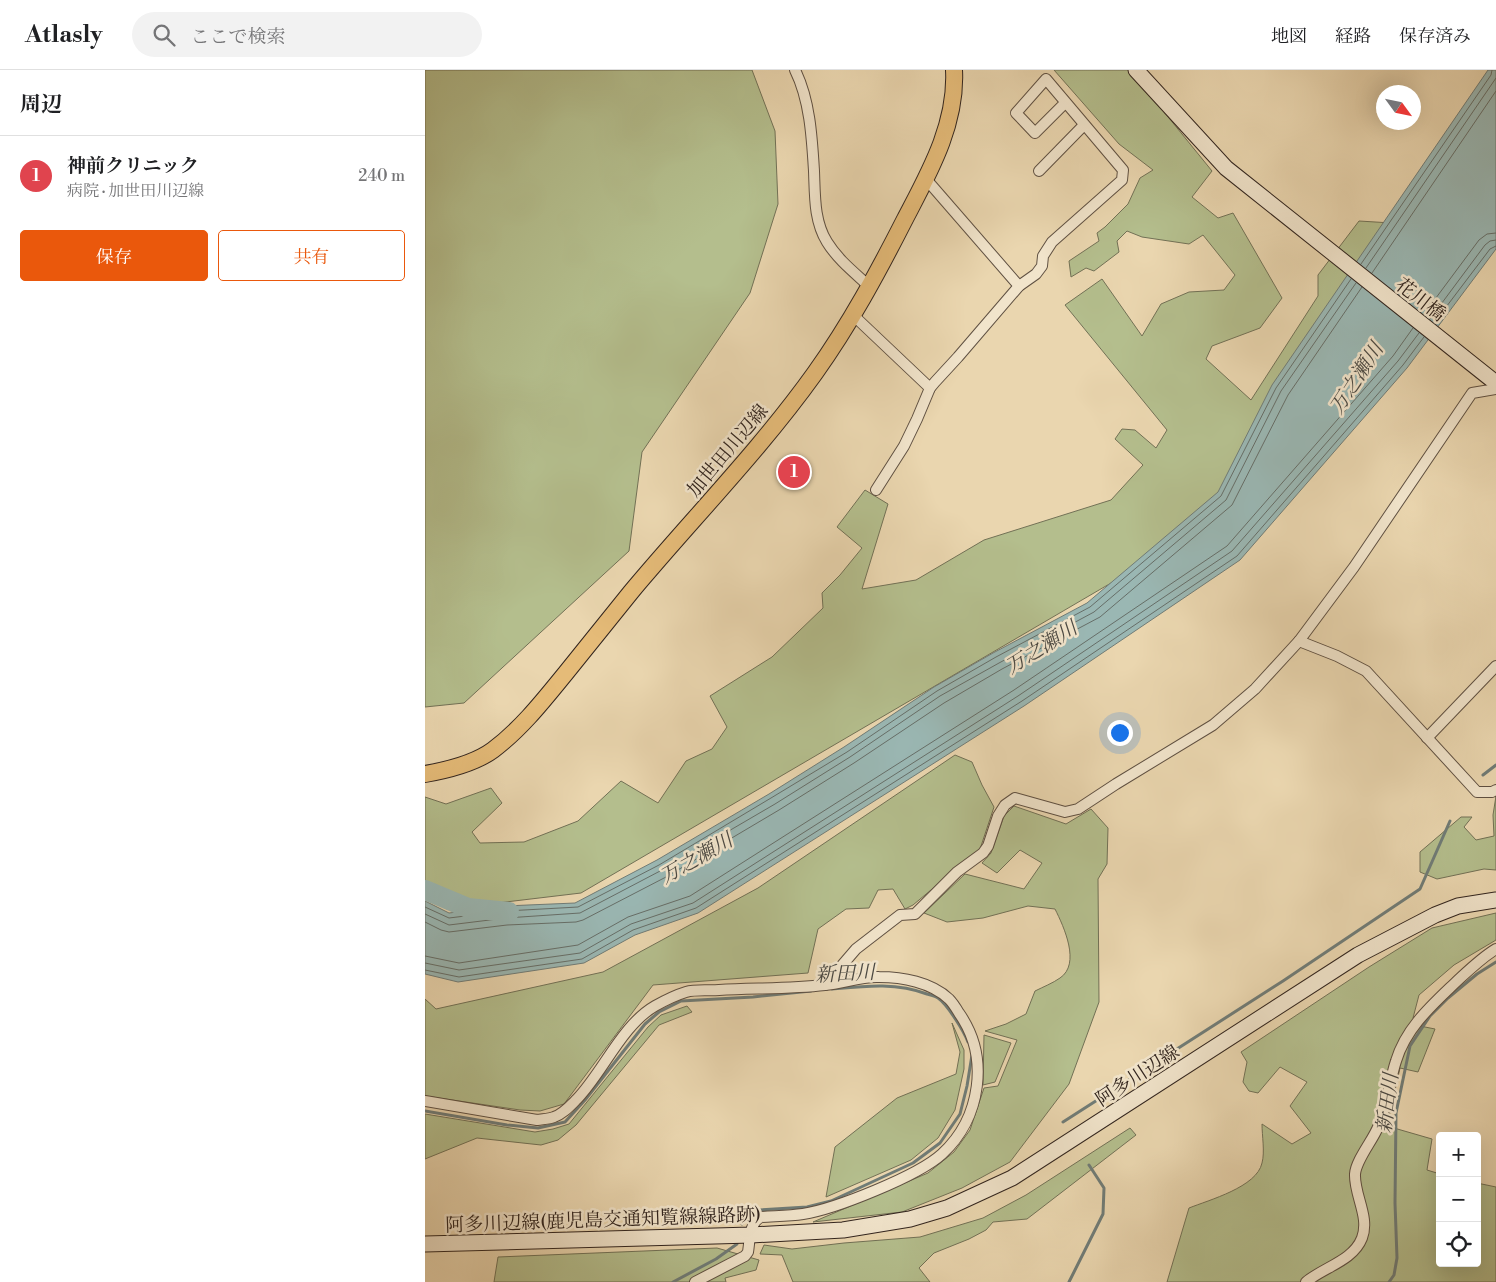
<!DOCTYPE html>
<html lang="ja">
<meta charset="utf-8">
<style>
:root{--surface:#fff;--page:#f2f2f2;--text:#202124;--muted:#757577;--line:#e0e0e0;--accent:#ea580c}
body{margin:0;font-family:"Libre Bodoni","Noto Serif JP",serif;background:var(--page);color:var(--text)}
.controls{position:absolute;right:15px;bottom:15px;display:grid;overflow:hidden;border-radius:5px;box-shadow:0 5px 20px #0002}
.controls button{width:45px;height:45px;display:grid;place-items:center;padding:0;border:0;border-bottom:1px solid var(--line);background:var(--surface);color:var(--text);font:25px sans-serif}
.compass{position:absolute;left:951px;top:15px;width:45px;height:45px;border-radius:50%;background:var(--surface);box-shadow:0 5px 20px #0002;rotate:123deg}
.you{position:absolute;left:694px;top:662px;width:18px;height:18px;margin:-12px;border:4px solid #fff;border-radius:50%;background:#1a73e8;box-shadow:0 0 0 8px #1a73e833}
.badge{display:grid;place-items:center;width:32px;height:32px;border-radius:50%;background:var(--accent);color:#fff;font-size:16px;font-weight:700}
.pin{position:absolute;translate:-50% -50%;border:2px solid #fff;box-shadow:0 1px 5px #0006}
.list{margin:0;padding:0;list-style:none}
h2{display:flex;justify-content:space-between;align-items:center;height:65px;margin:0;padding:0 20px;font-size:21px}
h2 small{font-size:16px;font-weight:400;color:var(--muted)}
.list li{display:grid;grid-template-columns:32px 1fr auto;gap:15px;align-items:center;box-sizing:border-box;height:80px;padding:0 20px;border-top:1px solid var(--line)}
.list b{display:block;font-size:19px;white-space:nowrap}
.list p{margin:0;font-size:16px;white-space:nowrap;color:var(--muted)}
.list em{font-size:16px;font-style:normal;color:var(--muted)}
.actions{display:flex;gap:10px;padding:15px 20px}
.actions a{flex:1;padding:11px 0;border:1px solid var(--accent);border-radius:5px;text-align:center;font-size:18px;color:var(--accent)}
.actions .main{background:var(--accent);color:#fff}
.icon{flex:none;width:28px;height:28px;fill:none;stroke:currentColor;stroke-width:2;stroke-linecap:round;stroke-linejoin:round}
.map{position:relative;flex:none;width:1071px;height:1212px;overflow:hidden}
header{display:flex;align-items:center;gap:30px;box-sizing:border-box;height:70px;padding:0 25px;background:var(--surface);border-bottom:1px solid var(--line)}
header strong{font-size:24px}
nav{display:flex;gap:28px;margin-inline-start:auto;font-size:18px}
.search{width:350px;height:45px;background:var(--page);display:flex;align-items:center;gap:12px;box-sizing:border-box;padding:0 18px;border-radius:28px;color:var(--muted);font-size:19px}
main{display:flex}
aside{flex:1;background:var(--surface)}
.map>svg:first-child{display:block}
.green{fill:#b4be8d;stroke:#727156}
.water{fill:#9ab7b3;stroke:#707c77}
.lines{fill:none;stroke-linecap:round;stroke-linejoin:round}
.shore{stroke:#666e68;stroke-width:1}
.stream{stroke:#707c77;stroke-width:3}
.river{stroke:#9ab7b3;stroke-width:20}
.street-casing{stroke:#5f5042;stroke-width:12}
.secondary-casing{stroke:#31241e;stroke-width:17}
.primary-casing{stroke:#31241e;stroke-width:18}
.street{stroke:#f1e4cb;stroke-width:10}
.secondary{stroke:#f1e4cb;stroke-width:15}
.primary{stroke:#e5bb78;stroke-width:16}
.labels{text-anchor:middle;stroke-width:5;stroke-linejoin:round;paint-order:stroke}
.street-label{font-size:19px;fill:#31241e;stroke:#f1e4cb}
.water-label{font-size:20px;font-style:italic;fill:#4b4943;stroke:#f1e4cb}
</style>
<header>
<strong>Atlasly</strong>
<div class="search"><svg class="icon" aria-label="search" viewBox="0 0 24 24"><circle cx="10" cy="10" r="6"/><path d="M15 15l6 6"/></svg>ここで検索</div>
<nav><a>地図</a><a>経路</a><a>保存済み</a></nav>
</header>
<main>
<aside>
<h2>周辺<small></small></h2>
<ul class="list">
<li><span class="badge" style="background:#e0444e">1</span><div><b>神前クリニック</b><p>病院 · 加世田川辺線</p></div><em>240 m</em></li>
</ul>
<div class="actions"><a class="main">保存</a><a>共有</a></div>
</aside>
<div class="map">
<svg width="1071" height="1212" viewBox="0 0 1071 1212">
<rect width="100%" height="100%" fill="#ead6af"/>
<filter id="stains"><feTurbulence type="fractalNoise" baseFrequency=".004" numOctaves="4"/><feColorMatrix values="0 0 0 0 .2 0 0 0 0 .09 0 0 0 0 .02 0 0 0 .5 -.17"/></filter>
<radialGradient id="worn" r=".72"><stop offset=".6" stop-color="#630" stop-opacity="0"/><stop offset="1" stop-color="#630" stop-opacity=".3"/></radialGradient>
<!-- green -->
<g class="green">
<polygon points="0,0 327,0 350,61 353,134 325,223 217,382 204,481 39,633 0,637"/>
<polygon points="629,0 705,0 787,101 767,127 793,148 808,143 857,228 835,258 787,276 781,289 826,330 893,226 893,205 934,151 983,154 804,444 156,823 22,839 0,827 0,727 21,734 66,718 77,733 47,762 55,773 99,772 153,751 196,711 233,733 261,691 287,679 302,657 285,626 347,587 398,538 397,523 415,505 437,478 412,457 440,420 463,434 437,519 491,510 559,470 686,430 718,395 690,369 697,359 710,360 731,378 742,360 640,235 677,209 717,266 736,234 764,222 799,220 810,205 778,165 764,174 717,167 702,161 692,171 694,182 669,201 661,198 646,207 644,191 674,171 672,163 680,157 703,134 715,108 728,100 694,74"/>
<polygon points="530,685 547,692 557,715 569,737 555,779 488,835 480,839 468,819 453,820 444,838 421,839 393,859 383,903 228,915 139,1034 115,1041 95,1040 0,1026 0,929 11,939 178,902 333,818"/>
<polygon points="1071,726 1071,800 1059,799 1012,809 995,802 995,782 1036,747 1047,747 1039,757 1051,770 1069,766 1068,745"/>
<path d="M589,736L641,754L666,739L683,758L682,794L673,809L674,932L644,1014L585,1092L537,1118L477,1142L388,1152L503,1103L529,1082L545,1060L559,1018L573,1016L592,970L560,961L581,954L601,944L610,921C618,917 628,913 635,908C656,894 639,857 630,839L603,836L558,848L522,852L499,843L540,804L599,819L617,793L595,780L572,803L557,793L566,783L579,746Z"/>
<path d="M1071,843V870L1029,895L994,925L988,948L995,956L1010,959L993,1002L975,998L962,1056L1007,1069L1002,1100L1015,1104V1193H1052V1113L1071,1117V1212H742L764,1138C784,1130 832,1117 837,1093C840,1082 837,1066 837,1054L867,1074L886,1063L865,1036L882,1012L855,997L833,1023L824,1021L818,1012L822,992L816,982L944,897L1007,858Z"/>
<polygon points="262,936 267,942 234,955 151,1055 133,1070 116,1075 52,1068 0,1089 0,1044 110,1062 128,1059 144,1054 223,957 236,945"/>
<polygon points="527,953 539,980 539,999 530,1040 513,1068 486,1090 401,1127 410,1077 472,1028 531,1004 535,982"/>
<polygon points="559,965 586,973 570,1012 558,1015"/>
<polygon points="705,1058 711,1065 602,1149 568,1152 561,1160 544,1169 509,1183 494,1198 505,1212 368,1212 357,1185 335,1184 339,1175 367,1179 419,1173 495,1167 558,1148 601,1125"/>
<polygon points="292,1178 334,1190 331,1200 300,1208 301,1212 69,1212 73,1187"/>
</g>
<!-- water -->
<polygon class="water" points="1063,0 1071,0 1071,179 982,298 815,490 599,636 273,843 210,865 159,893 33,912 0,904 0,831 24,843 80,836 150,833 232,790 344,724 419,677 509,617 568,583 662,533 793,422 847,315"/>
<g class="lines">
<!-- shore -->
<g class="shore">
<polyline points="936,194 1066,5 1067,0"/>
<polyline points="941,198 1071,8"/>
<polyline points="947,203 1071,21"/>
<polyline points="999,244 1054,170 1062,164 1071,163"/>
<polyline points="1005,249 1060,175 1065,171 1071,170"/>
<polyline points="1009,253 1065,179 1071,176"/>
<polyline points="0,837 24,848 81,841 153,837 234,795 346,728 422,682 512,621 571,587 665,537 796,426 851,318 926,209"/>
<polyline points="0,844 24,855 81,848 155,843 237,800 350,734 425,687 515,626 574,593 669,542 801,430 856,321 931,213"/>
<polyline points="0,852 16,860 24,862 82,855 151,852 158,850 241,807 354,740 429,693 519,633 577,599 675,547 807,435 863,325 937,217"/>
<polyline points="0,886 34,893 153,875 203,847 265,826 589,620 802,476 968,286 988,258"/>
<polyline points="0,893 34,900 155,883 206,854 268,833 593,626 807,481 973,291 994,263"/>
<polyline points="0,900 34,907 157,889 208,860 271,838 597,631 812,486 978,295 999,267"/>
</g>
<!-- stream -->
<g class="stream">
<polyline points="1058,705 1071,695"/>
<path d="M407,919C439,916 471,912 502,924C505,925 510,926 513,928C522,934 539,961 543,972"/>
<polyline points="0,1041 82,1055 113,1058 140,1052 160,1030 220,954 234,942 256,931 328,927 386,921"/>
<polyline points="638,1052 858,911 995,819 1025,751"/>
<polyline points="317,1154 324,1143 334,1140 382,1137 406,1131 488,1093 515,1073 535,1044 542,1016 547,985"/>
<polyline points="248,1212 291,1189 312,1174"/>
<polyline points="644,1212 678,1144 679,1118 664,1095"/>
<polyline points="964,1212 969,1205 972,1188 970,1133 971,1043 985,976 1005,946 1023,928 1052,904 1071,892"/>
</g>
<!-- river -->
<polyline class="river" points="0,820 43,838 84,842"/>
<defs>
<g id="street">
<path d="M370,0C385,30 387,68 389,101C390,126 389,151 402,172C413,190 430,203 445,217"/>
<polyline points="614,101 659,55"/>
<polyline points="501,109 594,216"/>
<polyline points="428,245 505,318"/>
<polyline points="451,420 479,376 492,349 505,318 510,312 533,287 594,216 611,204 617,196 618,186 627,172 697,110 698,100 621,9 591,43 610,63 640,33"/>
<polyline points="874,571 912,586 941,601 1052,722 1067,722 1071,720"/>
<polyline points="1002,668 1071,596"/>
<polyline points="400,915 431,879 475,845 490,844 532,802 558,783 563,776 573,746 580,735 590,728 640,742 653,739 691,714 788,655 830,619 874,571 929,497 1047,323 1071,319"/>
<path d="M0,1031L112,1050C117,1049 124,1049 129,1047C138,1044 145,1036 152,1029C178,1002 197,955 230,936C239,931 251,925 261,922C271,919 284,921 294,920C329,918 365,919 400,915C417,914 436,906 454,907C477,907 506,912 524,929C528,933 531,938 534,943C565,987 556,1048 517,1084C493,1106 410,1139 378,1144C364,1146 350,1146 336,1147C324,1153 325,1170 323,1182L320,1186L270,1212"/>
<path d="M881,1212C899,1197 928,1191 937,1168C945,1147 929,1125 930,1104C931,1090 948,1070 953,1057C963,1035 964,1012 971,991C981,958 1006,936 1030,913C1043,901 1056,888 1071,879"/>
</g>
<g id="secondary">
<polyline points="711,0 801,98 1071,313"/>
<polyline points="0,1174 326,1165 418,1160 485,1149 522,1138 587,1108 933,885 1010,845 1033,836 1071,830"/>
</g>
<path id="primary" d="M0,704C23,700 49,694 68,680C96,659 118,631 140,604C162,577 184,549 206,522C267,449 335,380 390,303C425,254 453,202 480,149C504,103 532,54 529,0"/>
</defs>
<!-- street casing -->
<use href="#street" class="street-casing"/>
<!-- secondary casing -->
<use href="#secondary" class="secondary-casing"/>
<!-- primary casing -->
<use href="#primary" class="primary-casing"/>
<!-- street -->
<use href="#street" class="street"/>
<!-- secondary -->
<use href="#secondary" class="secondary"/>
<!-- primary -->
<use href="#primary" class="primary"/>
</g>
<g class="labels">
<!-- street labels -->
<g class="street-label">
<text transform="translate(996 229) rotate(38)" y="7">花川橋</text>
<text transform="translate(302 380) rotate(-50)" y="7">加世田川辺線</text>
<text transform="translate(712 1005) rotate(-33)" y="7">阿多川辺線</text>
<text transform="translate(178 1149) rotate(-2)" y="7">阿多川辺線(鹿児島交通知覧線線路跡)</text>
</g>
<!-- water labels -->
<g class="water-label">
<text transform="translate(931 308) rotate(-57)" y="7">万之瀬川</text>
<text transform="translate(616 577) rotate(-32)" y="7">万之瀬川</text>
<text transform="translate(271 788) rotate(-30)" y="7">万之瀬川</text>
<text transform="translate(420 903) rotate(-3)" y="7">新田川</text>
<text transform="translate(962 1033) rotate(-83)" y="7">新田川</text>
</g>
</g>
<rect width="100%" height="100%" filter="url(#stains)"/>
<rect width="100%" height="100%" fill="url(#worn)"/>
</svg>
<div class="controls">
<button>+</button>
<button>−</button>
<button><svg class="icon" aria-label="locate" viewBox="0 0 24 24"><circle cx="12" cy="12" r="6"/><path d="M12 2v4M12 18v4M2 12h4M18 12h4"/></svg></button>
</div>
<svg class="compass" viewBox="-18 -18 36 36"><path d="M0-13l5 13h-10z" fill="#e53935"/><path d="M0 13l5-13h-10z" fill="#757577"/></svg>
<div class="you"></div>
<div class="pin badge" style="left:369px;top:402px;background:#e0444e">1</div>
</div>
</main>
